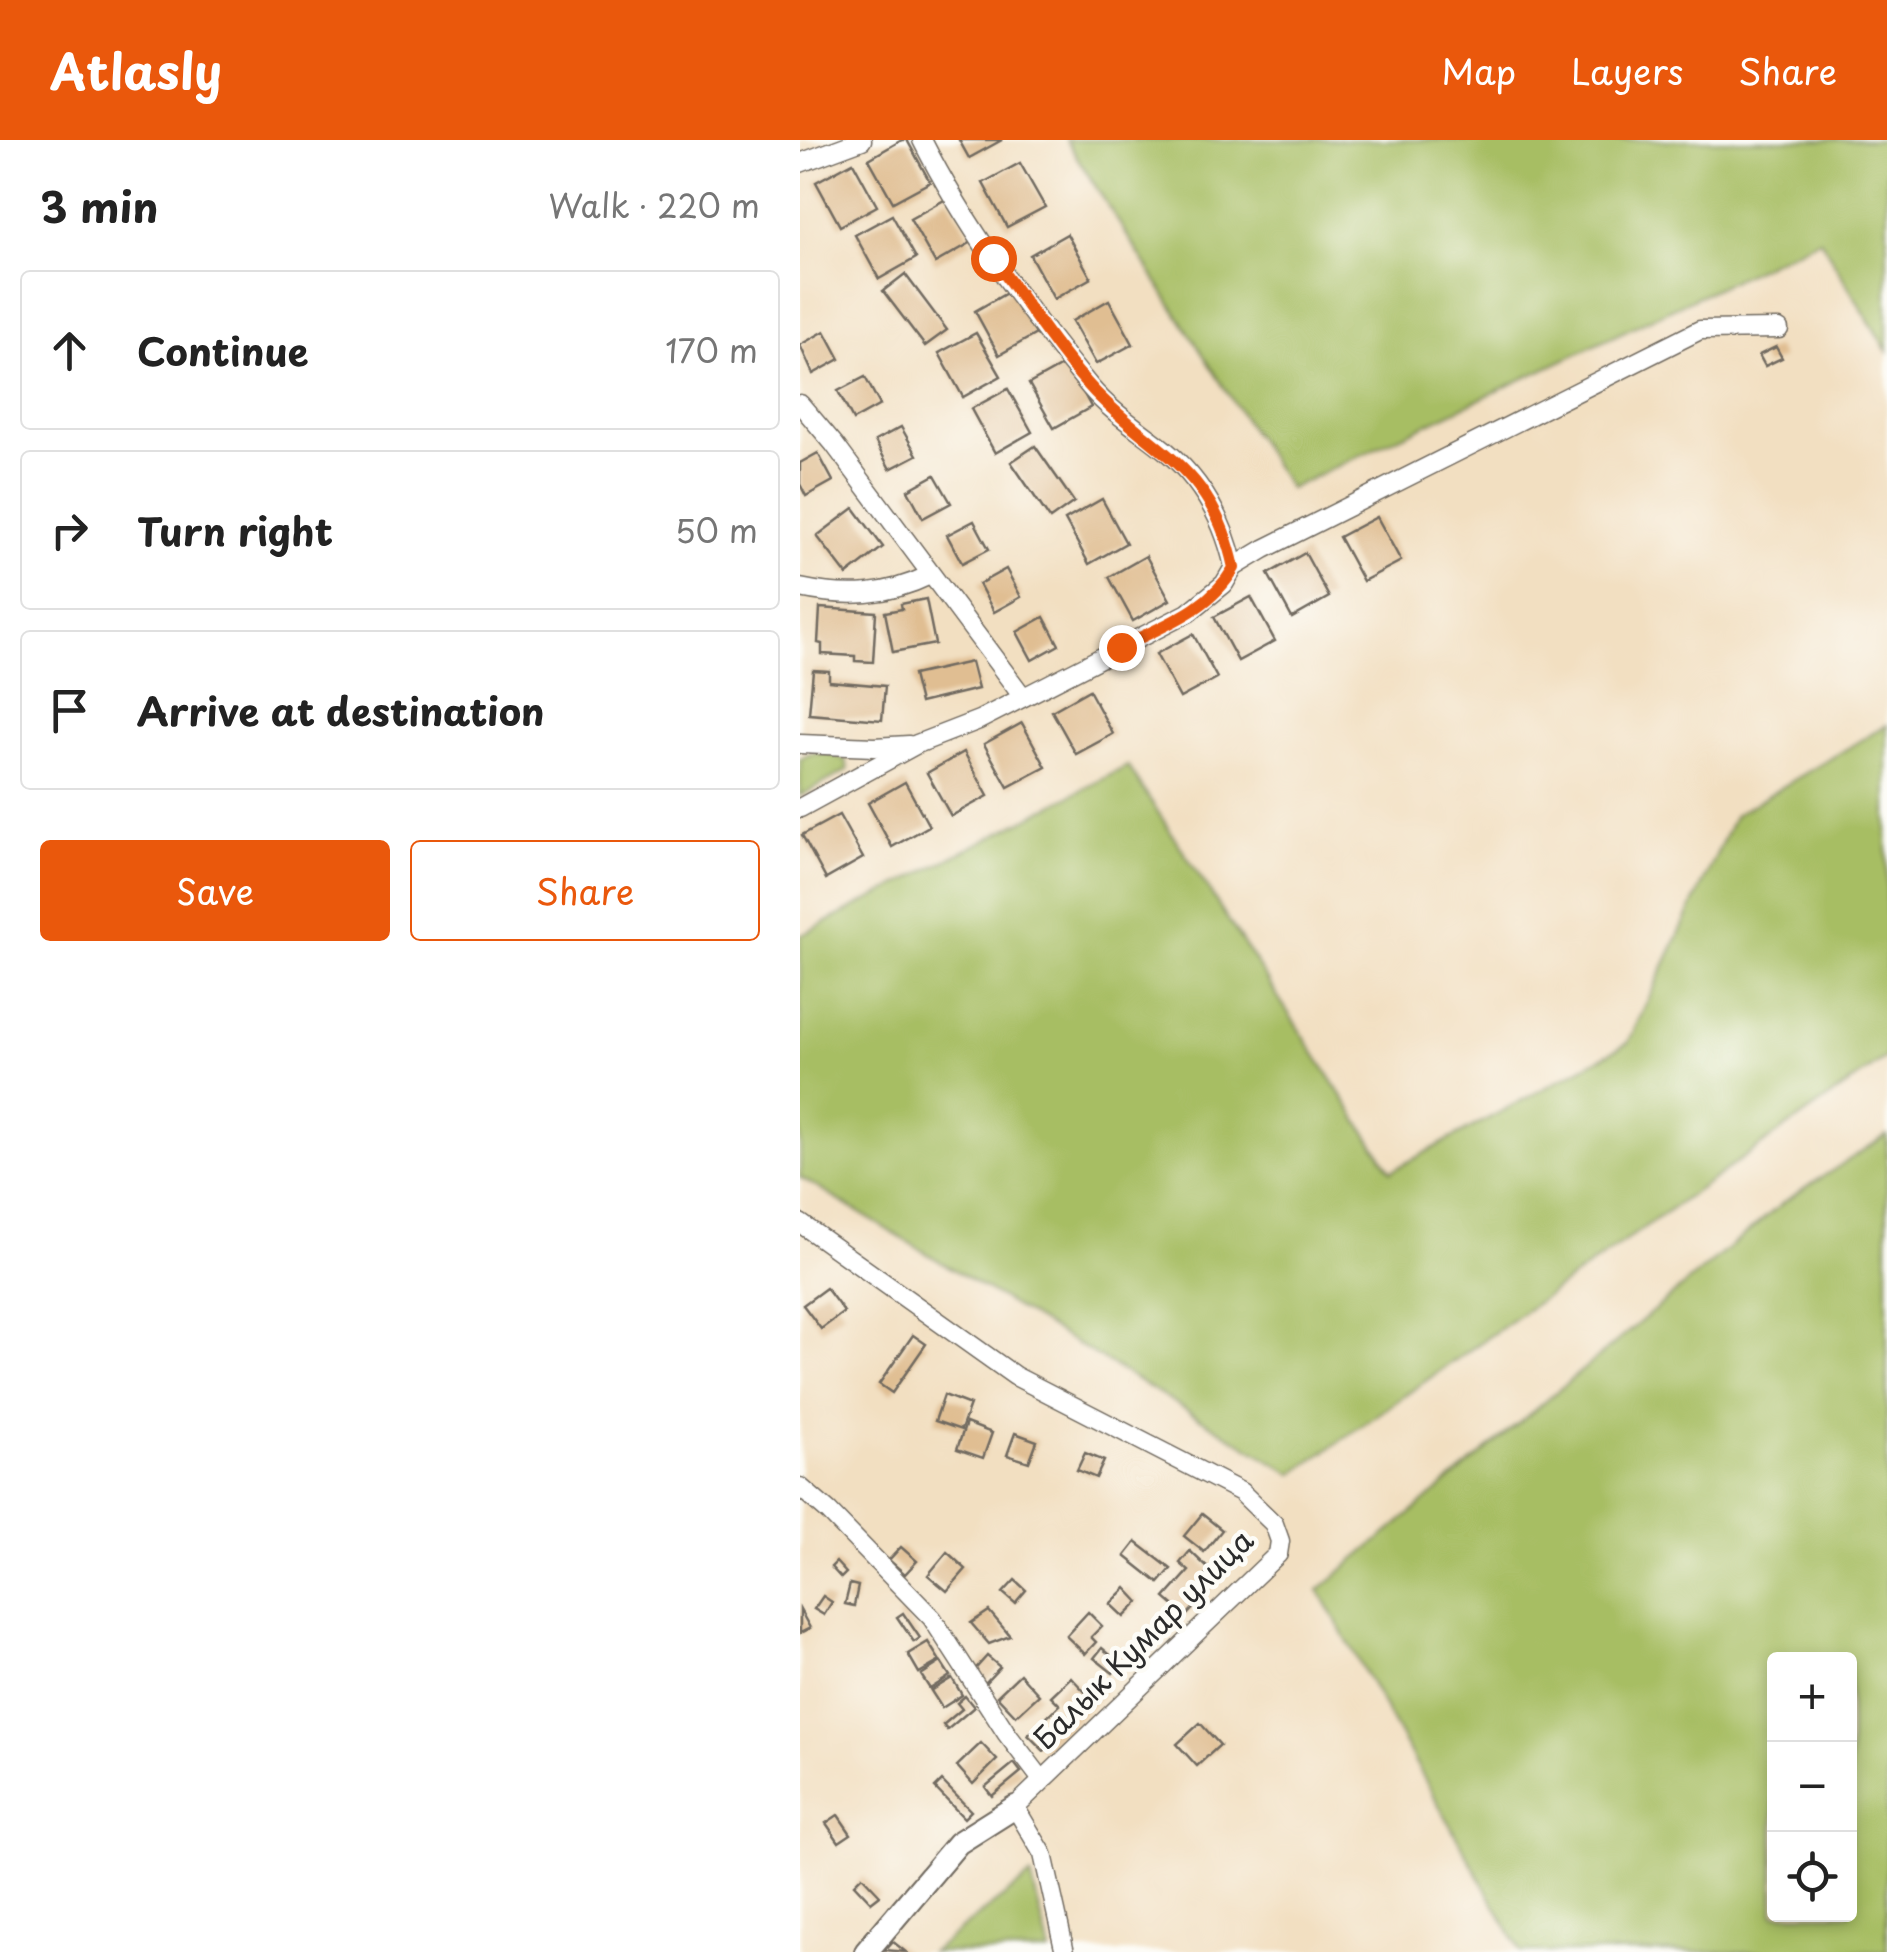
<!DOCTYPE html>
<meta charset="utf-8">
<style>
:root{--surface:#fff;--page:#f2f2f2;--text:#222;--muted:#767676;--line:#e0e0e0;--accent:#ea580c}
body{margin:0;font-family:"Playpen Sans",sans-serif;background:var(--page);color:var(--text)}
.controls{position:absolute;right:30px;bottom:30px;display:grid;overflow:hidden;border-radius:10px;box-shadow:0 5px 15px #0003}
.controls button{width:90px;height:90px;display:grid;place-items:center;padding:0;border:0;border-bottom:2px solid var(--line);background:var(--surface);color:var(--text);font:50px sans-serif}
.stop{position:absolute;width:30px;height:30px;margin:-22px;border:8px solid #ea580c;border-radius:50%;background:#fff}
.stop.end{background:#ea580c;border-color:#fff;box-shadow:0 2px 10px #0008}
.list{margin:0;padding:0;list-style:none}
h2{display:flex;justify-content:space-between;align-items:center;height:130px;margin:0;padding:0 40px;font-size:42px}
h2 small{font-size:32px;font-weight:400;color:var(--muted)}
.list li{display:grid;grid-template-columns:65px 1fr auto;gap:30px;align-items:center;box-sizing:border-box;height:160px;margin:0 20px 20px;padding:0 20px;border:2px solid var(--line);border-radius:10px}
.list b{display:block;font-size:38px;white-space:nowrap}
.list em{font-size:32px;font-style:normal;color:var(--muted)}
.actions{display:flex;gap:20px;padding:30px 40px}
.actions a{flex:1;padding:22px 0;border:2px solid var(--accent);border-radius:10px;text-align:center;font-size:35px;color:var(--accent)}
.actions .main{background:var(--accent);color:#fff}
.icon{flex:none;width:55px;height:55px;fill:none;stroke:currentColor;stroke-width:2;stroke-linecap:round;stroke-linejoin:round}
.map{position:relative;flex:none;width:1087px;height:1812px;overflow:hidden}
header{display:flex;align-items:center;gap:60px;box-sizing:border-box;height:140px;padding:0 50px;background:var(--accent);color:#fff}
header strong{font-size:48px}
nav{display:flex;gap:55px;margin-inline-start:auto;font-size:35px}
main{display:flex}
aside{flex:1;background:var(--surface)}
.map>svg:first-child{display:block}
.green{fill:#a7be63;stroke:#697447;stroke-width:2.5;fill-rule:evenodd}
.building{fill:#e0be92}
.lines{fill:none;stroke-linecap:round;stroke-linejoin:round}
.minor-casing{stroke:#716a60;stroke-width:21}
.tertiary-casing{stroke:#716a60;stroke-width:26}
.minor{stroke:#fff;stroke-width:18}
.tertiary{stroke:#fff;stroke-width:22}
.route{stroke:#ea580c;stroke-width:12}
.labels{text-anchor:middle;stroke-width:9;stroke-linejoin:round;paint-order:stroke}
.street-label{font-size:30px;fill:#2b2b2b;stroke:#fdfcf7}
</style>
<header>
<strong>Atlasly</strong>
<nav><a>Map</a><a>Layers</a><a>Share</a></nav>
</header>
<main>
<aside>
<h2>3 min<small>Walk · 220 m</small></h2>
<ul class="list">
<li><svg class="icon" aria-label="ahead" viewBox="0 0 24 24"><path d="M12 20V5M6 11l6-6 6 6"/></svg><div><b>Continue</b></div><em>170 m</em></li>
<li><svg class="icon" aria-label="right" viewBox="0 0 24 24"><path d="M7 20v-9h11M14 6l5 5-5 5"/></svg><div><b>Turn right</b></div><em>50 m</em></li>
<li><svg class="icon" aria-label="arrive" viewBox="0 0 24 24"><path d="M6 21V4h12l-3 4 3 4H6"/></svg><div><b>Arrive at destination</b></div></li>
</ul>
<div class="actions"><a class="main">Save</a><a>Share</a></div>
</aside>
<div class="map">
<svg width="1087" height="1812" viewBox="0 0 1087 1812">
<rect width="100%" height="100%" fill="#fdfcf7"/>
<filter id="ink" filterUnits="userSpaceOnUse"><feTurbulence type="fractalNoise" baseFrequency=".01" numOctaves="2"/><feDisplacementMap in="SourceGraphic" scale="20" xChannelSelector="R" yChannelSelector="G"/><feConvolveMatrix kernelMatrix="1 2 1 2 8 2 1 2 1" color-interpolation-filters="sRGB"/></filter>
<filter id="wash" filterUnits="userSpaceOnUse"><feTurbulence type="fractalNoise" baseFrequency=".0048" numOctaves="4" result="noise"/><feDisplacementMap in="SourceGraphic" scale="40" xChannelSelector="R" yChannelSelector="G"/><feGaussianBlur stdDeviation="2.25" result="paint"/><feColorMatrix in="noise" values="0 0 0 0 0 0 0 0 0 0 0 0 0 0 0 0 0 1.4 0 .05"/><feComposite in="paint" operator="in"/></filter>
<g filter="url(#wash)">
<rect width="100%" height="100%" fill="#f2dfc1"/>
<!-- green -->
<g class="green">
<polygon points="266,0 1087,0 1087,211 1020,99 489,349"/>
<polygon points="1087,585 1087,917 493,1334 0,1037 0,796 328,626 591,1031 828,903 935,675"/>
<polygon points="27,613 46,620 48,630 0,656 0,619 10,614"/>
<path d="M1087,995V1812H721L519,1450L984,1062ZM974,1520H1050V1774H974Z"/>
<polygon points="231,1736 250,1812 131,1812"/>
</g>
<g id="blocks">
<!-- building -->
<g class="building">
<polygon points="102,0 107,0 130,42 93,62 69,19"/>
<polygon points="159,0 202,0 169,18"/>
<polygon points="53,22 77,66 40,86 16,42"/>
<polygon points="220,23 245,67 207,87 183,43"/>
<polygon points="148,58 172,102 135,123 110,79"/>
<polygon points="92,75 116,118 79,139 55,95"/>
<polygon points="267,94 291,138 254,159 230,115"/>
<polygon points="105,134 147,190 125,206 83,151"/>
<polygon points="212,150 236,194 199,215 175,171"/>
<polygon points="309,160 333,204 296,224 272,181"/>
<polygon points="25,191 40,219 13,234 0,205"/>
<polygon points="176,193 201,236 163,257 139,213"/>
<polygon points="976,207 982,218 965,226 959,215"/>
<polygon points="267,223 291,267 254,288 229,244"/>
<polygon points="65,237 80,265 53,280 38,251"/>
<polygon points="208,249 232,292 195,313 171,269"/>
<polygon points="101,287 117,315 90,329 75,301"/>
<polygon points="235,306 274,362 250,379 211,322"/>
<polygon points="18,313 33,341 6,356 0,344 0,323"/>
<polygon points="135,335 151,363 123,378 108,350"/>
<polygon points="302,359 326,403 289,424 265,380"/>
<polygon points="54,368 83,407 47,435 17,396"/>
<polygon points="577,377 601,421 563,441 539,397"/>
<polygon points="174,381 189,409 162,423 147,395"/>
<polygon points="505,413 529,457 492,478 468,434"/>
<polygon points="346,416 370,460 333,481 309,437"/>
<polygon points="206,429 221,457 194,472 179,444"/>
<polygon points="451,457 475,501 438,521 414,477"/>
<polygon points="126,459 135,504 93,512 85,472 102,469 101,464"/>
<polygon points="20,468 76,472 73,522 55,521 55,516 22,514 22,504 18,503"/>
<polygon points="244,477 259,505 232,520 217,492"/>
<polygon points="393,494 417,538 380,558 356,514"/>
<polygon points="171,522 178,549 120,563 113,535"/>
<polygon points="13,530 29,531 29,541 85,546 82,580 9,574"/>
<polygon points="289,550 313,594 276,614 252,571"/>
<polygon points="222,583 246,627 208,647 184,604"/>
<polygon points="164,612 188,656 151,676 127,633"/>
<polygon points="105,642 129,686 92,707 68,663"/>
<polygon points="39,675 63,718 26,739 2,695"/>
<polygon points="26,1148 44,1172 21,1189 3,1165"/>
<polygon points="113,1195 126,1204 92,1253 79,1244"/>
<polygon points="144,1255 170,1265 161,1290 135,1281"/>
<polygon points="166,1283 192,1293 183,1318 157,1309"/>
<polygon points="215,1293 237,1301 229,1322 207,1315"/>
<polygon points="285,1313 304,1321 296,1338 277,1330"/>
<polygon points="402,1374 422,1390 404,1412 384,1396"/>
<polygon points="336,1402 371,1429 359,1443 325,1416"/>
<polygon points="101,1407 117,1421 105,1434 89,1420"/>
<polygon points="390,1411 410,1430 402,1439 412,1448 386,1476 365,1458 389,1431 380,1423"/>
<polygon points="147,1412 166,1429 147,1451 128,1435"/>
<polygon points="36,1422 46,1433 41,1438 31,1427"/>
<polygon points="215,1440 226,1450 215,1463 203,1453"/>
<polygon points="50,1444 58,1446 54,1466 45,1464"/>
<polygon points="326,1448 339,1462 324,1477 310,1464"/>
<polygon points="23,1456 32,1462 24,1475 14,1469"/>
<polygon points="0,1470 10,1488 0,1493"/>
<polygon points="189,1471 210,1496 189,1504 171,1483"/>
<polygon points="288,1472 302,1486 291,1497 296,1502 285,1514 266,1496"/>
<polygon points="103,1473 120,1498 114,1502 97,1477"/>
<polygon points="128,1502 140,1521 119,1533 108,1514"/>
<polygon points="302,1508 321,1524 313,1533 294,1518"/>
<polygon points="187,1516 200,1527 183,1545 171,1534"/>
<polygon points="141,1522 150,1536 130,1549 121,1535"/>
<polygon points="220,1534 239,1555 216,1576 197,1556"/>
<polygon points="271,1537 285,1552 295,1542 305,1552 244,1611 228,1595 260,1565 251,1556"/>
<polygon points="152,1538 162,1555 142,1568 131,1551"/>
<polygon points="165,1556 174,1567 147,1590 143,1585 162,1569 157,1563"/>
<polygon points="400,1583 420,1605 397,1626 377,1604"/>
<polygon points="181,1603 197,1620 173,1644 157,1626"/>
<polygon points="214,1623 221,1632 192,1656 185,1647"/>
<polygon points="142,1641 171,1671 164,1678 135,1648"/>
<polygon points="38,1675 51,1694 39,1702 26,1683"/>
<polygon points="62,1736 80,1755 71,1762 54,1744"/>
<polygon points="92,1801 106,1812 84,1810"/>
</g>
</g>
</g>
<g filter="url(#ink)">
<use href="#blocks" fill-opacity="0" stroke="#716a60" stroke-width="2.5"/>
<g class="lines">
<defs>
<g id="minor">
<path d="M122,0C166,88 228,171 290,247C312,273 340,290 366,311C403,342 424,381 434,427"/>
<polyline points="0,23 62,0"/>
<polyline points="0,264 34,304 223,557"/>
<path d="M0,448C47,458 87,456 130,435"/>
<polyline points="0,604 74,607 109,605"/>
<polyline points="0,668 117,604 179,580 388,473 424,444 434,427 464,409 900,190 979,189"/>
<polyline points="0,1083 215,1236 441,1352 474,1384 480,1401 478,1414 215,1667 243,1714 265,1812"/>
<polyline points="0,1347 29,1372 132,1478 207,1594 242,1640"/>
</g>
<polyline id="tertiary" points="66,1812 158,1703 215,1667"/>
</defs>
<!-- minor casing -->
<use href="#minor" class="minor-casing"/>
<!-- tertiary casing -->
<use href="#tertiary" class="tertiary-casing"/>
<!-- minor -->
<use href="#minor" class="minor"/>
<!-- tertiary -->
<use href="#tertiary" class="tertiary"/>
</g>
</g>
<g class="lines" filter="url(#ink)">
<!-- route -->
<path class="route" d="M193,118C226,162 257,212 295,252C359,318 412,326 434,428C410,470 362,486 321,507"/>
</g>
<g class="labels">
<!-- street labels -->
<g class="street-label">
<text transform="translate(344 1500) rotate(-45)" y="10">Балык Кумар улица</text>
</g>
</g>
</svg>
<div class="controls">
<button>+</button>
<button>−</button>
<button><svg class="icon" aria-label="locate" viewBox="0 0 24 24"><circle cx="12" cy="12" r="6"/><path d="M12 2v4M12 18v4M2 12h4M18 12h4"/></svg></button>
</div>
<div class="stop" style="left:193px;top:118px"></div>
<div class="stop end" style="left:321px;top:507px"></div>
</div>
</main>
